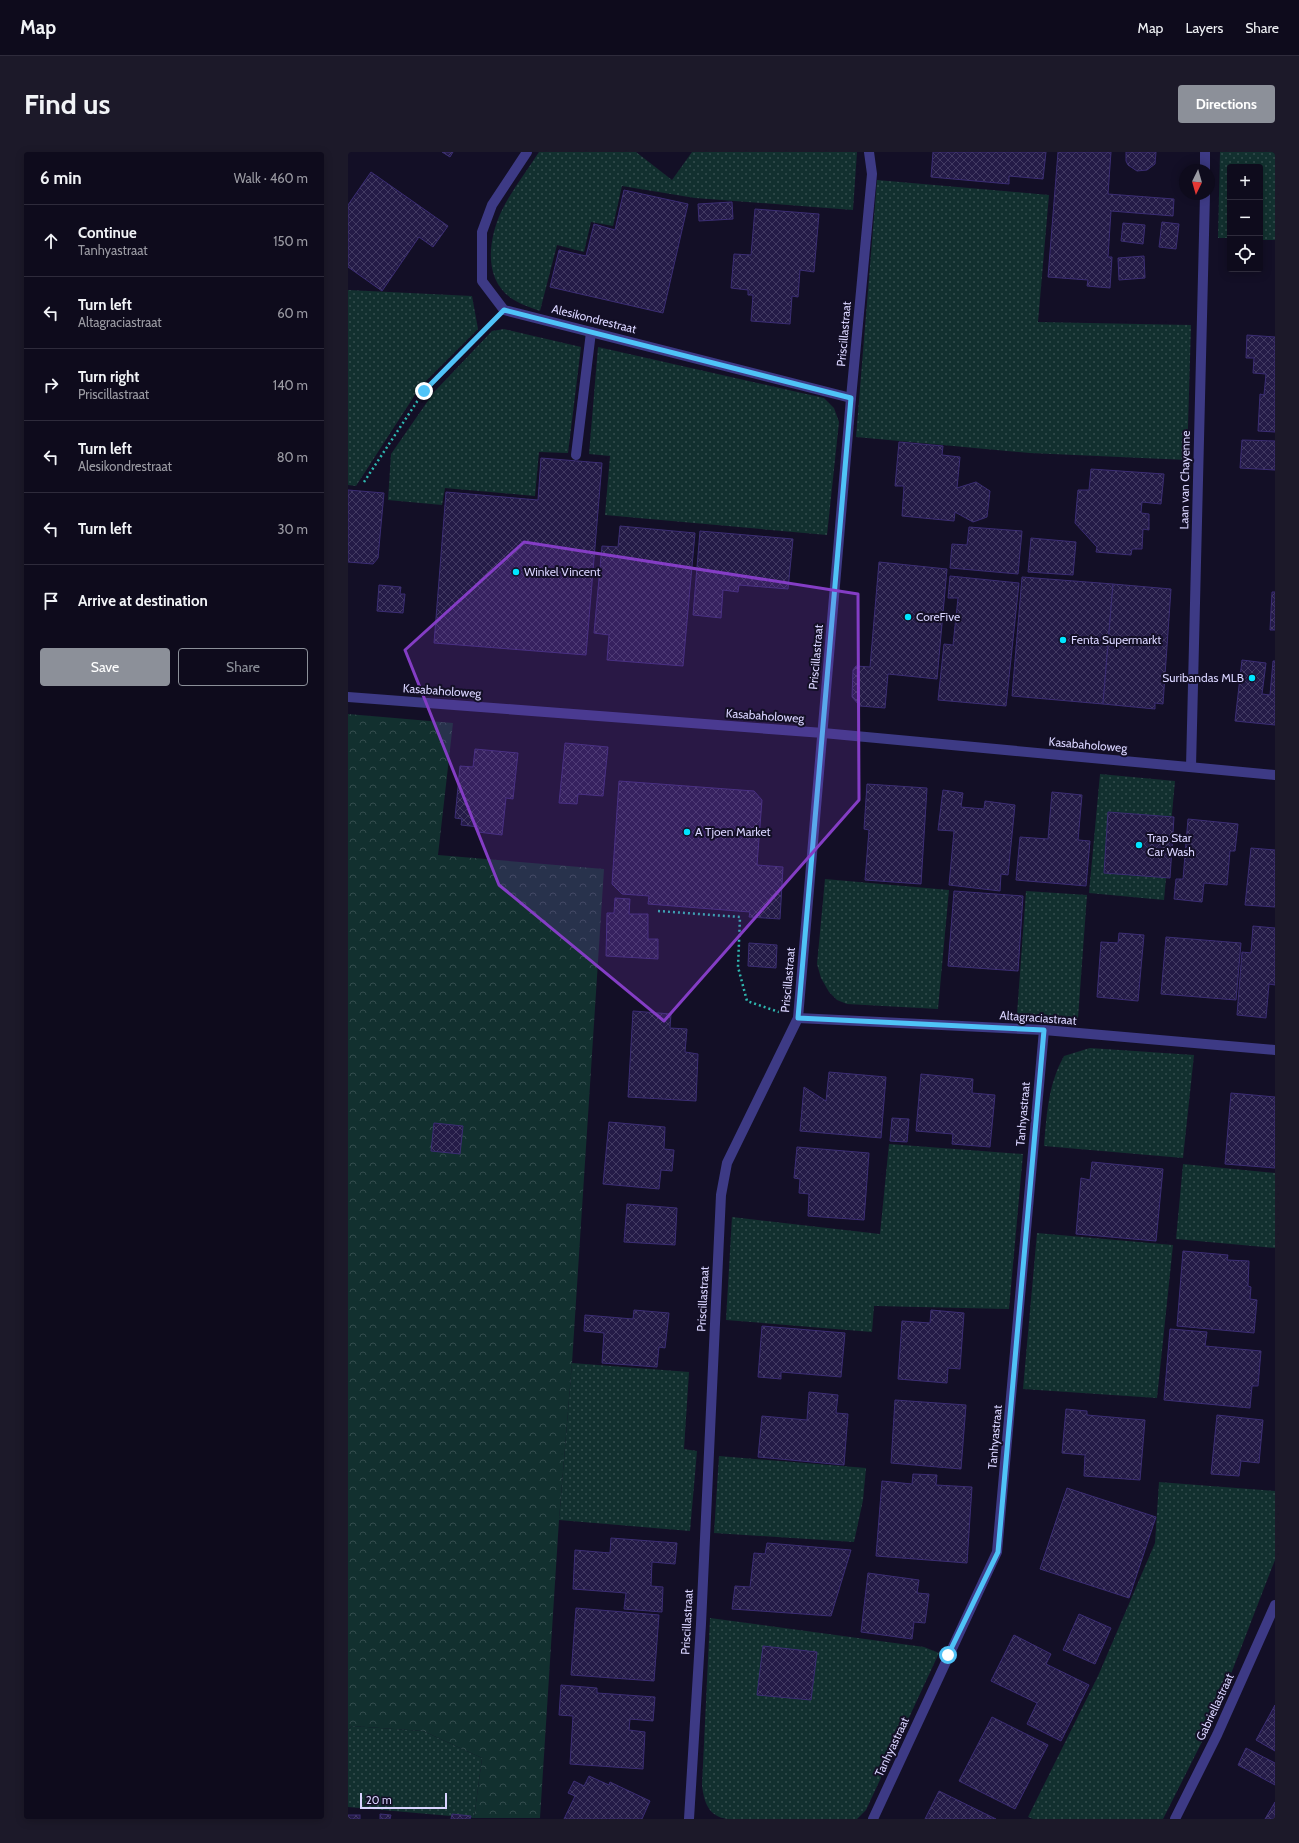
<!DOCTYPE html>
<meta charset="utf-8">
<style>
:root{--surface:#0e0b1c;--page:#1c1929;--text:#f1f3f6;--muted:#9b9ba3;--line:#2e2b3b;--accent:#8c9099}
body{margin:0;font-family:Cabin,sans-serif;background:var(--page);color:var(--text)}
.controls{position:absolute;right:12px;top:12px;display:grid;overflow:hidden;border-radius:4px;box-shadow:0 2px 10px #0003}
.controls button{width:36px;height:36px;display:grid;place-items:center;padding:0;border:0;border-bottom:1px solid var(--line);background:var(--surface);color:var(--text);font:20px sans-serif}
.compass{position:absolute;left:831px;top:12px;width:36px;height:36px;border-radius:50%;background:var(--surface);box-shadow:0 2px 10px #0003;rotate:185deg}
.scale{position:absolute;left:12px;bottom:10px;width:87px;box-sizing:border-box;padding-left:4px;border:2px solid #d9d4ff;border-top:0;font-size:11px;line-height:14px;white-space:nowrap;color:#d9d4ff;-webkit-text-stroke:3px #130f26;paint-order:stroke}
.stop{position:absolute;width:12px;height:12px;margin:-9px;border:3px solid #4fc3f7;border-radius:50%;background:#fff}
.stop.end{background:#4fc3f7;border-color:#fff;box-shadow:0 1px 4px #0008}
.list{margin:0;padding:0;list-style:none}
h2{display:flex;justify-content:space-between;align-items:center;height:52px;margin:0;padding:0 16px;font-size:17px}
h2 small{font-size:13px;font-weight:400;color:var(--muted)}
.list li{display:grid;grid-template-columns:26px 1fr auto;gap:12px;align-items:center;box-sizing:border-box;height:72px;padding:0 16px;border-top:1px solid var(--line)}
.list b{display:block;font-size:15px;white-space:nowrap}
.list p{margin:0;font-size:13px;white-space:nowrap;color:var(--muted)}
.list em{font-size:13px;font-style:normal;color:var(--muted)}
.actions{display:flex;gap:8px;padding:12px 16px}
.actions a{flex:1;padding:9px 0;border:1px solid var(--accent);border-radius:4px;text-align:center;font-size:14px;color:var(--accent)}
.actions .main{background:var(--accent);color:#fff}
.icon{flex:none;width:22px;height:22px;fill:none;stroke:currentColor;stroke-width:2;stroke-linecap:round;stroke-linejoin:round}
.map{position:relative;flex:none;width:927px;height:1667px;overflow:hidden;border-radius:4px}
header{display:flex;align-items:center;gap:24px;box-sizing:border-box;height:56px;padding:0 20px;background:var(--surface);border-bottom:1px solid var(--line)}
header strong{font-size:19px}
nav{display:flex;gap:22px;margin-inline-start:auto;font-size:14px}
.intro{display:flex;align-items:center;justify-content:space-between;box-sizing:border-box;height:96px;padding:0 24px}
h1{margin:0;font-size:28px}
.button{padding:10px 18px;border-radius:4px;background:var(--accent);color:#fff;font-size:14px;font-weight:700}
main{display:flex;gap:24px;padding:0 24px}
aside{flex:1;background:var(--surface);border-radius:4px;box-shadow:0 2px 10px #0003}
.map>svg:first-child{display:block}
.grass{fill:url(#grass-dots)}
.forest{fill:url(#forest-crowns)}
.building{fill:url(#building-cross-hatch);stroke:#3b2d73}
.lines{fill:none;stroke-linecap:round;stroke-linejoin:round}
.path{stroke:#2fb8b0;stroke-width:2.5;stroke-dasharray:2 3;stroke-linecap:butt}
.service{stroke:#3d3a85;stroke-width:10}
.minor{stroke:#3d3a85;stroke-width:10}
.tertiary{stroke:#3d3a85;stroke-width:10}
.route{stroke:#4fc3f7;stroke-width:5}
.marked{fill:#843dc5;fill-opacity:0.2;stroke:#843dc5;stroke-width:3;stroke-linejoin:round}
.poi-dot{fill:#00e5ff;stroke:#130f26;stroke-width:1.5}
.labels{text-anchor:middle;stroke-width:4;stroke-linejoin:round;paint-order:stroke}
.street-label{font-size:12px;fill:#d9d4ff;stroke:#130f26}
.poi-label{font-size:12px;fill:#d9d4ff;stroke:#130f26;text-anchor:start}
</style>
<header>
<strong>Map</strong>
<nav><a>Map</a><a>Layers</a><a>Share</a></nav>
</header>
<div class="intro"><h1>Find us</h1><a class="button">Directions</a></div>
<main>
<aside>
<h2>6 min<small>Walk · 460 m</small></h2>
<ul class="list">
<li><svg class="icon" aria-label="ahead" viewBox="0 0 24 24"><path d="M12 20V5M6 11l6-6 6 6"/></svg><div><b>Continue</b><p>Tanhyastraat</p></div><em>150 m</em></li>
<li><svg class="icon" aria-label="left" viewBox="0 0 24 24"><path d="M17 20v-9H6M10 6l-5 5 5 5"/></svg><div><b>Turn left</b><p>Altagraciastraat</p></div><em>60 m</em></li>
<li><svg class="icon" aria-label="right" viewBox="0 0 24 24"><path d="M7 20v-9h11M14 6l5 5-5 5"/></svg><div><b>Turn right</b><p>Priscillastraat</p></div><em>140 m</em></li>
<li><svg class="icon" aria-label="left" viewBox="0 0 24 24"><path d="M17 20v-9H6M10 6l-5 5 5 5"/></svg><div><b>Turn left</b><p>Alesikondrestraat</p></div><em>80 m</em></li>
<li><svg class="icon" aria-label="left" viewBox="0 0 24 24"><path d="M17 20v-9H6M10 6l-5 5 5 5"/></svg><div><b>Turn left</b></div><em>30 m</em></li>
<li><svg class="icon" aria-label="arrive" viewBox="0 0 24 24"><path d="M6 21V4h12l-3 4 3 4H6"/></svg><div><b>Arrive at destination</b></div></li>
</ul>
<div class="actions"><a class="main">Save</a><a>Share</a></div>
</aside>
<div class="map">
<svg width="927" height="1667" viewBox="0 0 927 1667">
<defs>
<pattern id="grass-dots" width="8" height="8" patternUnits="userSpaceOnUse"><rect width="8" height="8" fill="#12302f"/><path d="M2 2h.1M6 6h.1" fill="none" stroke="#344d4e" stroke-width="1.8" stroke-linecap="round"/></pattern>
<pattern id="forest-crowns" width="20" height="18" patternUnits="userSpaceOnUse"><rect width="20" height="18" fill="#12302f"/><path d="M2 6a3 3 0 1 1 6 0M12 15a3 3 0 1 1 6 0" fill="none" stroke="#344d4e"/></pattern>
<pattern id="building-cross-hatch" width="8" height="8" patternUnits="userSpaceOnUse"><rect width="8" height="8" fill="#241b47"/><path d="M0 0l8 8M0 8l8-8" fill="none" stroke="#433b63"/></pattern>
</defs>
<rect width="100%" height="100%" fill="#130f26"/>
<!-- grass -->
<g class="grass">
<path d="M191,0H288L324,28L344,0H509L505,58L347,46L274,34L265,74L243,70L236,100L209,93L192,159C184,156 174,153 166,148C135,129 140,89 153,60C163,39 179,19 191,0Z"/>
<polygon points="872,0 927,0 927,88 912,88 912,15 882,15 882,86 870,86"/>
<polygon points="529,28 701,43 690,170 843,173 839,308 682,301 508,285"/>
<polygon points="0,138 124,144 130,177 72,235 8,334 0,333"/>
<polygon points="156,177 233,195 220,301 191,300 187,344 97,336 94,353 40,348 43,302 86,240 144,179"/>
<polygon points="250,195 476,246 486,256 491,270 479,383 257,363 262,304 241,302"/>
<polygon points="752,622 827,629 816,748 741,741"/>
<polygon points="477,727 601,738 590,857 499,852 489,848 481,840 473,826 469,812"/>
<polygon points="678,739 739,743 730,866 669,862"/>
<path d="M742,896L846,903L835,1006L696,994C699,961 700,933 716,904Z"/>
<polygon points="541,992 675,1002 661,1157 526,1154 524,1180 378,1168 384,1065 532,1082"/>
<polygon points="835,1012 927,1021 927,1096 828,1087"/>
<polygon points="689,1081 825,1093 809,1246 675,1237"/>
<polygon points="224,1211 341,1220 336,1297 349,1299 342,1379 211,1368"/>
<polygon points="371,1304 518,1316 515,1348 506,1390 366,1381"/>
<polygon points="811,1330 927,1339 927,1408 923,1418 866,1566 815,1667 685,1667 680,1665 750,1524 807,1391"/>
<path d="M362,1466L576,1495L591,1501L518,1658L509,1667H379C360,1664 356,1650 354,1633Z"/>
<polygon points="4,1574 75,1579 134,1606 126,1666 0,1655 0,1578"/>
</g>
<!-- forest -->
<polygon class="forest" points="0,562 105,571 90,703 256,717 224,1211 211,1368 192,1666 126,1666 134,1606 75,1579 4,1574 0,1578"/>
<!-- building -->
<g class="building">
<polygon points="94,0 105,0 102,5"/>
<polygon points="585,0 698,0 695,27 661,24 661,32 583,25"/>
<polygon points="710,0 763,0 760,42 826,47 825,64 763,59 760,105 764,105 762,136 739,134 740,128 700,125"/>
<polygon points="778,0 808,0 807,12 799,18 789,19 780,13 778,9"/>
<polygon points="23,20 100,74 85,95 71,85 34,139 0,115 0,53"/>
<polygon points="276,38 340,52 315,161 202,135 211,98 238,104 246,72 267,78"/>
<polygon points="384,50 385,67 351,69 350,52"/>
<polygon points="407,57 471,62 466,120 452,118 450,145 444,144 442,172 403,169 405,143 400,143 400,138 383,136 386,102 403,103"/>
<polygon points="814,70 831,72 828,97 811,95"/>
<polygon points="775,71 797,73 795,92 773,89"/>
<polygon points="796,104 797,126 771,128 770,106"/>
<polygon points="899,183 927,185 927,280 910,279 912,242 916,243 918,222 905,221 906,206 898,206"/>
<polygon points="894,288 927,289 927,318 892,316"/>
<polygon points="551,290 595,294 594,303 612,305 609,336 628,330 642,339 639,365 625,370 607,360 606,369 554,364 556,334 547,334"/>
<polygon points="193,306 254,311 238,503 86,491 98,340 190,348"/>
<polygon points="743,317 816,322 813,352 794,350 793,361 801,362 801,378 795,377 794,397 784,397 783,403 748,400 749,395 727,371 730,338 741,338"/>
<polygon points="0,338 36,341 30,406 25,412 0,410"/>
<polygon points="272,374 347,381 335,514 259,508 261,483 246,481 254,394 270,395"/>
<polygon points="621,375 674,379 670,422 602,416 604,392 619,393"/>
<polygon points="352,379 445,387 440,437 391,433 390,440 375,438 373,466 345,463"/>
<polygon points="683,386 728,390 725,423 680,420"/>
<polygon points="531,410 599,417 589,527 540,522 537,556 512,554 504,545 505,518 508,514 522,515"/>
<polygon points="602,424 671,431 658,554 590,548 596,492 605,493 610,446 600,446"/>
<polygon points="674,425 765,432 755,552 664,544"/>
<polygon points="765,432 823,437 815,552 807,551 807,557 755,552"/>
<polygon points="31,433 53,435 52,442 57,442 55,461 29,459"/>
<polygon points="924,440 927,440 927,478 922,478"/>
<polygon points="894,508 918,511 914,542 922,543 925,509 927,509 927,573 887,569"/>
<polygon points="217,591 260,595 255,644 230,642 229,652 211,651"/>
<polygon points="127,597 170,601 165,647 158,646 154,683 130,680 131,675 113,673 114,667 107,666 112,614 125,615"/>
<polygon points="271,629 406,639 414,648 409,713 435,715 432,767 401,765 402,760 300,752 301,744 274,742 264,732"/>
<polygon points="519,632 579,636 573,732 517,728 521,678 516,677"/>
<polygon points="595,638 615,641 613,655 636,657 637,649 667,653 660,723 653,722 652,739 601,733 606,679 590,678"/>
<polygon points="704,640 734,643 730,688 742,689 738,734 668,728 672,685 700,687"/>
<polygon points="760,660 826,665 822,726 756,721"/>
<polygon points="840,667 890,672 887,699 882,699 879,733 856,731 854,750 826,747 828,727 835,727"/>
<polygon points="903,696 927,698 927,755 897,753"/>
<polygon points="606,739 675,744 670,819 600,814"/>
<polygon points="267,746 282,747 281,762 300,762 300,787 310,787 310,807 258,804 259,761 266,761"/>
<polygon points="905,774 927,776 927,833 921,832 918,866 889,863 894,800 903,801"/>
<polygon points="771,781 796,783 790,849 749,845 753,790 770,791"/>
<polygon points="818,785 893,791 888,848 813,842"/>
<polygon points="401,791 429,793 428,816 400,814"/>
<polygon points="285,859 323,862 322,876 339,877 337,900 350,902 348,949 280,945"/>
<polygon points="481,920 538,925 533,986 452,979 456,935 478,949"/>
<polygon points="573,922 625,927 624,941 647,943 642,995 604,992 605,982 568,979"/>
<polygon points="883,941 927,945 927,1016 877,1012"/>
<polygon points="544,966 561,967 559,990 542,989"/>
<polygon points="261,970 317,975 316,997 326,998 324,1019 313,1018 311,1037 255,1032"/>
<polygon points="86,971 115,974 112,1002 83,999"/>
<polygon points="449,995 521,1001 516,1068 460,1064 461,1042 451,1041 452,1027 446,1026"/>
<polygon points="744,1010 815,1017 808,1089 728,1082 733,1026 742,1028"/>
<polygon points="279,1052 329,1056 327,1093 276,1090"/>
<polygon points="835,1099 880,1103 879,1108 901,1109 900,1134 903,1135 902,1147 909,1148 906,1181 829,1174"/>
<polygon points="286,1158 321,1161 317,1196 311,1195 309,1215 254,1211 256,1181 236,1179 237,1163 285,1167"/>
<polygon points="583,1158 616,1161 612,1217 600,1216 599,1231 550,1227 554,1169 582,1171"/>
<polygon points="414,1174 497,1181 493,1225 433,1220 433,1227 410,1225"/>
<polygon points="822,1177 859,1180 857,1194 913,1199 910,1234 904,1234 902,1256 816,1248"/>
<polygon points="461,1240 490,1243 488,1261 500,1262 496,1313 410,1305 414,1264 459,1268"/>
<polygon points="547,1248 618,1253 613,1317 543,1311"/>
<polygon points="718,1257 739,1259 739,1263 797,1268 792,1328 736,1324 737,1303 714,1301"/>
<polygon points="869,1263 915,1268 911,1311 893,1309 891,1324 863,1322"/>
<polygon points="565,1322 589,1323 588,1333 624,1335 619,1411 528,1404 534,1329 564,1332"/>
<polygon points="719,1336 808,1365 781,1446 692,1417"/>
<polygon points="263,1386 329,1391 327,1412 304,1410 303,1434 315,1435 314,1460 276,1457 278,1441 225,1437 227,1398 262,1401"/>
<polygon points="419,1391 503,1398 483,1464 384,1457 387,1434 402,1435 406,1401 417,1402"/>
<polygon points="520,1421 571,1428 569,1441 581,1442 577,1471 566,1470 564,1487 513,1480"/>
<polygon points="228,1456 311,1463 306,1529 223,1523"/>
<polygon points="731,1462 763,1476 747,1512 715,1498"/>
<polygon points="666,1483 703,1502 698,1512 741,1533 713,1589 679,1572 689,1551 643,1529"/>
<polygon points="415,1494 469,1500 463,1548 409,1543"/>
<polygon points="213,1533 249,1536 249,1541 307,1545 305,1569 282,1567 281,1578 297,1580 295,1617 222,1612 225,1564 211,1563"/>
<polygon points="927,1553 927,1599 908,1588"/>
<polygon points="644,1565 700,1593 667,1657 611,1629"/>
<polygon points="898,1596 927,1611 927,1633 890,1613"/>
<polygon points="241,1624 261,1633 262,1630 302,1649 294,1667 216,1667 227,1644 220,1641 226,1629 236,1634"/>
<polygon points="591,1639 648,1667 577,1667"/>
<polygon points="927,1650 927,1667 917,1667"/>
<polygon points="32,1662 43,1663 42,1667 32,1667"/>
<polygon points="104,1662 123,1664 122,1667 103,1667"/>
<rect x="0" y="1663" width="12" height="4"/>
</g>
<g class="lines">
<!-- path -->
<g class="path">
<polyline points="16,330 76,239 143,172"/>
<polyline points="310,759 392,765 390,815 399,849 431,860"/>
</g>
<!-- service -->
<polyline class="service" points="228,303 243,180"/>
<!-- minor -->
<g class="minor">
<polyline points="179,0 144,53 134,80 134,129 156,158 503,246"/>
<polyline points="857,18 857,0"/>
<polyline points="843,615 857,42"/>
<polyline points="450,866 696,878 927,898"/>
<polyline points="341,1667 353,1472 373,1043 379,1011 450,866 503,246 524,22 521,0"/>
<polyline points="525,1667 649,1400 696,878"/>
<polyline points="827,1667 869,1583 927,1453"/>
</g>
<!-- tertiary -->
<polyline class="tertiary" points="0,545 475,581 927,623"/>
</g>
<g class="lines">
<!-- route -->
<polyline class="route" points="76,239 156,158 503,246 450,866 696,878 650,1400 600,1503"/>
</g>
<!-- marked area -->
<path class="marked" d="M176,390L510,442L511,648L316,869L151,733L57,498Z"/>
<!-- markers -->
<g class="poi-dot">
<circle cx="168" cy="420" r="4"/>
<circle cx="560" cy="465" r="4"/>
<circle cx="715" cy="488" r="4"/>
<circle cx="904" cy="526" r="4"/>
<circle cx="339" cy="680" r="4"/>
<circle cx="791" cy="693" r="4"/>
</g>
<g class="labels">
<!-- street labels -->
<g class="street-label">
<text transform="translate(246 167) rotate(14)" y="4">Alesikondrestraat</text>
<text transform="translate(496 182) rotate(-85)" y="4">Priscillastraat</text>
<text transform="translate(837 328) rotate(-89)" y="4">Laan van Chayenne</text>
<text transform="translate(468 505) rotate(-85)" y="4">Priscillastraat</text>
<text transform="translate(94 539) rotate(4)" y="4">Kasabaholoweg</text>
<text transform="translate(417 564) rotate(4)" y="4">Kasabaholoweg</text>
<text transform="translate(740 593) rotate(5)" y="4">Kasabaholoweg</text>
<text transform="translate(440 828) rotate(-85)" y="4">Priscillastraat</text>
<text transform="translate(690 866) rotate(4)" y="4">Altagraciastraat</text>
<text transform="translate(675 962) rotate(-85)" y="4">Tanhyastraat</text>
<text transform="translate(355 1147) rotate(-87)" y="4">Priscillastraat</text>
<text transform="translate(647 1285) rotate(-85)" y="4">Tanhyastraat</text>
<text transform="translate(339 1470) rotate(-87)" y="4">Priscillastraat</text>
<text transform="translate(867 1555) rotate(-65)" y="4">Gabriellastraat</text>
<text transform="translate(544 1595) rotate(-65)" y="4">Tanhyastraat</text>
</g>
<!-- poi labels -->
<g class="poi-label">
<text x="176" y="424">Winkel Vincent</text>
<text x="568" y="469">CoreFive</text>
<text x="723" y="492">Fenta Supermarkt</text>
<text x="896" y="530" text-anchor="end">Suribandas MLB</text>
<text x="347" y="684">A Tjoen Market</text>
<text x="799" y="690">Trap Star<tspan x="799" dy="14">Car Wash</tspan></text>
</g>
</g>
</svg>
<div class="controls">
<button>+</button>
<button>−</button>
<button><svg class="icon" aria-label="locate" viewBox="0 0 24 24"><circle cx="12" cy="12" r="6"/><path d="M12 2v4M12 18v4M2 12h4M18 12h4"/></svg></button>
</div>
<svg class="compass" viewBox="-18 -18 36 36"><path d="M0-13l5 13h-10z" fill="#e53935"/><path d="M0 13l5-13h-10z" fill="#9b9ba3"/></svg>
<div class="scale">20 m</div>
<div class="stop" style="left:600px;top:1503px"></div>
<div class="stop end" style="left:76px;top:239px"></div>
</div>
</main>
